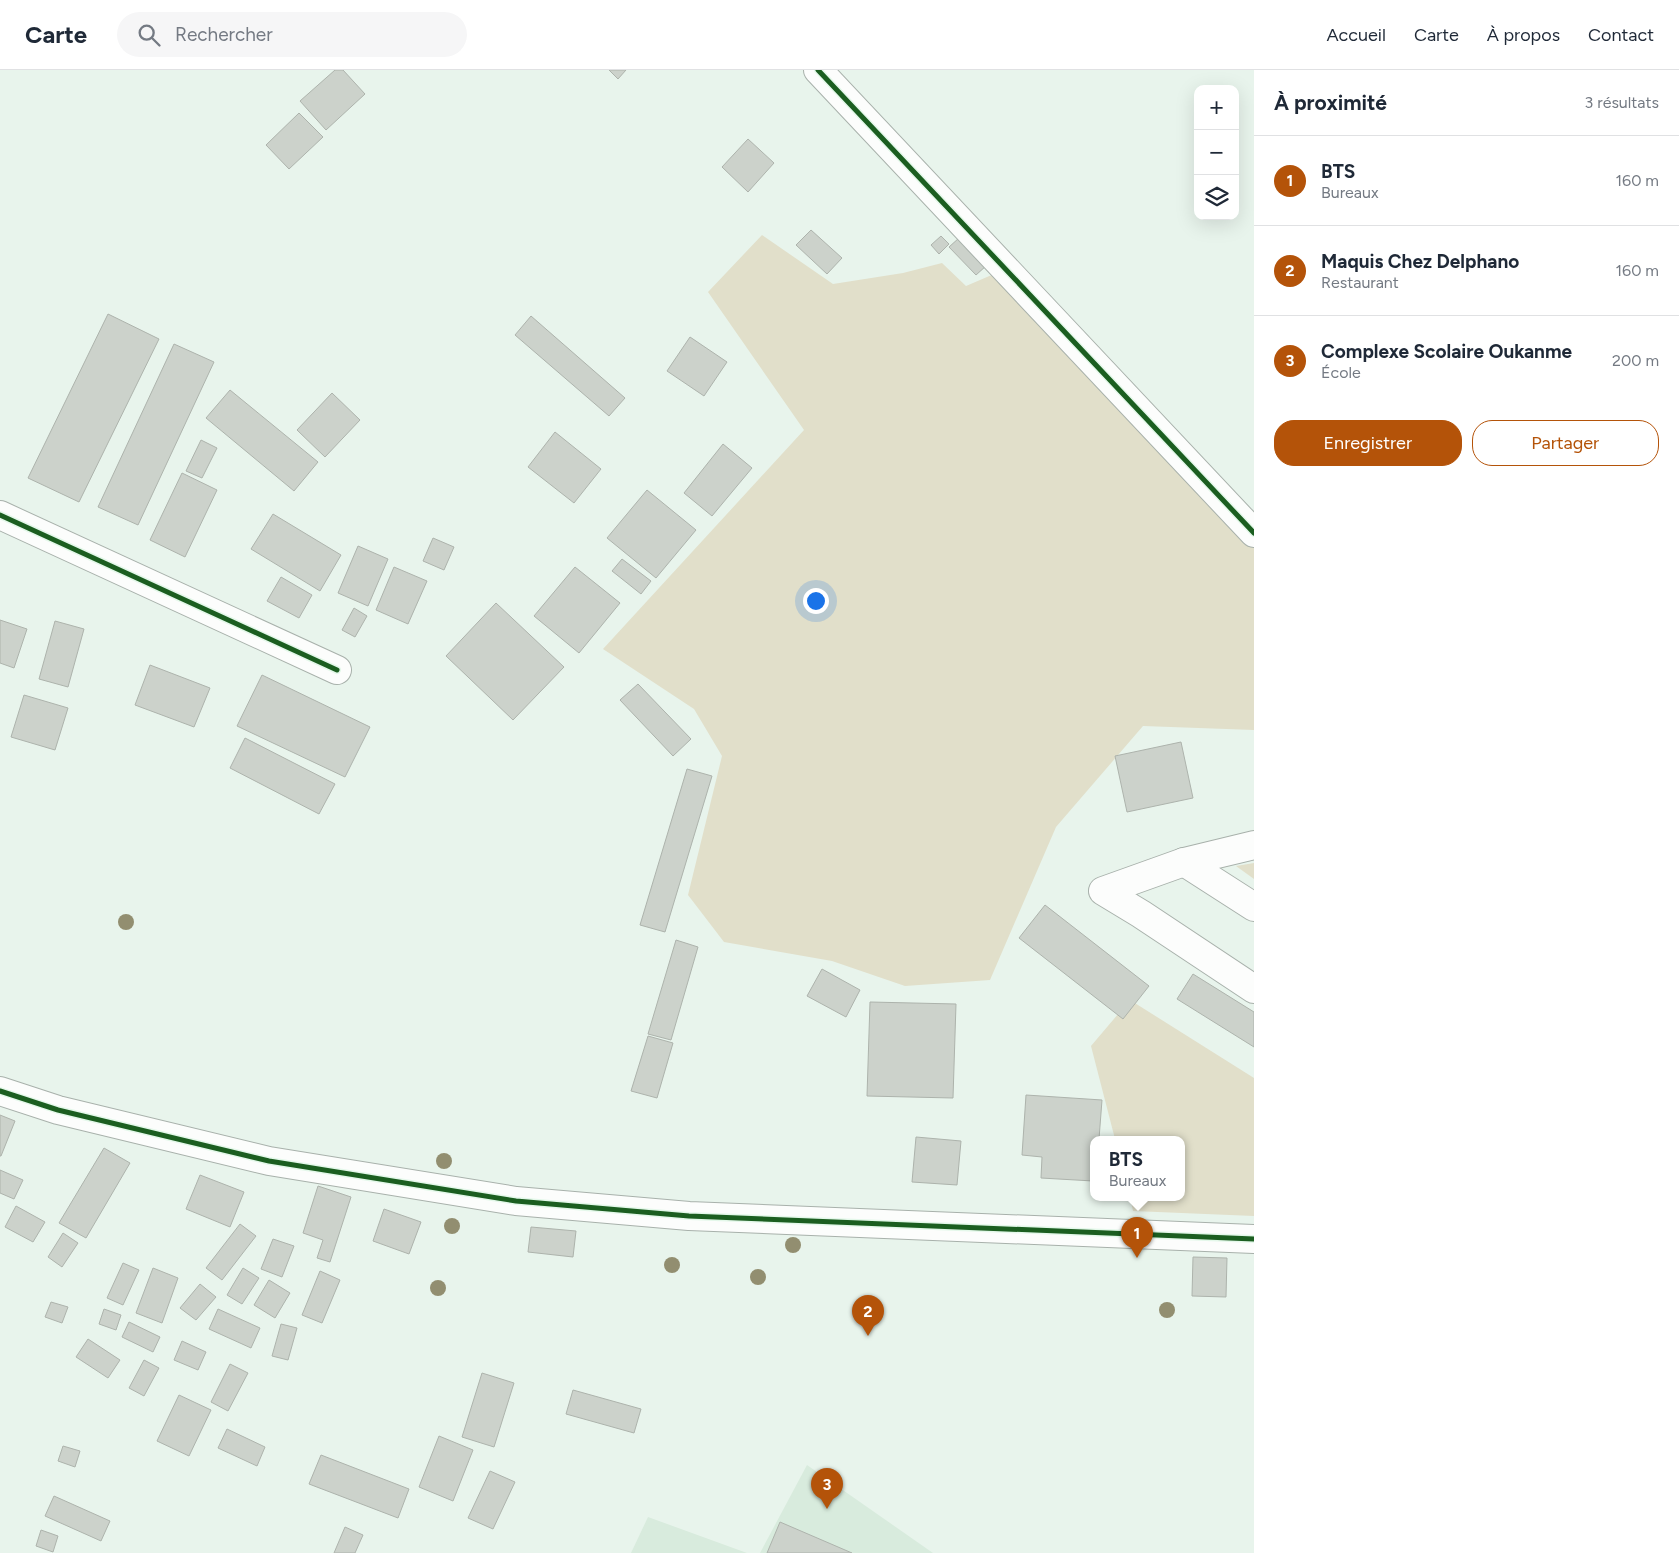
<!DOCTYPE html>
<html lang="fr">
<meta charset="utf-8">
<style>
:root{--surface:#fff;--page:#f6f6f7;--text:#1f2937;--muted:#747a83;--line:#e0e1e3;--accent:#b45309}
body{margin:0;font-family:Figtree,sans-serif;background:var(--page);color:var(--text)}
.controls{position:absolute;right:15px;top:15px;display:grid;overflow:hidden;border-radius:10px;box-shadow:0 5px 20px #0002}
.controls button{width:45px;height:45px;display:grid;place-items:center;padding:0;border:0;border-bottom:1px solid var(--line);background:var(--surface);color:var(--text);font:25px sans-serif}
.you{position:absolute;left:815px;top:530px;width:18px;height:18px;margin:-12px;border:4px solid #fff;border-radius:50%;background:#1a73e8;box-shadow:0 0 0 8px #1a73e833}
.badge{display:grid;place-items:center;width:32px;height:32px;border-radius:50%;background:var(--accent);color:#fff;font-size:16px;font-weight:700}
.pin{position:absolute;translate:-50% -41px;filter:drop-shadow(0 1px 2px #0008)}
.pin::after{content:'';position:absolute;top:26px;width:18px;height:15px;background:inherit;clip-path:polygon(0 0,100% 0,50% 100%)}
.popup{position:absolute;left:1090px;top:1066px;width:95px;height:65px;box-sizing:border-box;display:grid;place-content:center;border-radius:10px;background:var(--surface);filter:drop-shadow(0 1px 4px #0005);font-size:16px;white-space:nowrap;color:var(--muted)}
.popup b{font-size:19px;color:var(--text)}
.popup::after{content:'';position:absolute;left:50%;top:100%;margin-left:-10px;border:10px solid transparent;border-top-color:var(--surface)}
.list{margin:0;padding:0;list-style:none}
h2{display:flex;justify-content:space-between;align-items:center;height:65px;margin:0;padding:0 20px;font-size:21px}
h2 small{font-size:16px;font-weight:400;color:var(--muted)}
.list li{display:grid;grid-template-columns:32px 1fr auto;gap:15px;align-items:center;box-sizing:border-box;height:90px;padding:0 20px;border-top:1px solid var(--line)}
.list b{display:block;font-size:19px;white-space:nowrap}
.list p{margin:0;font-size:16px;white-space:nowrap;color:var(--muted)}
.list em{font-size:16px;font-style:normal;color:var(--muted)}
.actions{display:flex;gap:10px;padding:15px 20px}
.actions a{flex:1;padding:11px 0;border:1px solid var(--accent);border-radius:20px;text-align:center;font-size:18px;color:var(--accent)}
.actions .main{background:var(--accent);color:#fff}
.icon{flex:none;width:28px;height:28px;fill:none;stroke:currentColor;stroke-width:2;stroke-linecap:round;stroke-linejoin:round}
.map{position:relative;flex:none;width:1254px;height:1483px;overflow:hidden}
header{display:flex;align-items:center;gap:30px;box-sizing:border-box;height:70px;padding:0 25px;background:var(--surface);border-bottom:1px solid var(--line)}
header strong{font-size:24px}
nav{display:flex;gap:28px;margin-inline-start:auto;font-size:18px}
.search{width:350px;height:45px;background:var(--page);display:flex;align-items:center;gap:12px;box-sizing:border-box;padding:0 18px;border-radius:28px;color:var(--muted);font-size:19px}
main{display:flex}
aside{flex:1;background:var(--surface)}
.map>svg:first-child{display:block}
.built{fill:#d8ebdd}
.green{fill:#e1dfca}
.building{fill:#ccd2cb;stroke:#adb3ac}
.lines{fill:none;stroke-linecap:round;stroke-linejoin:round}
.minor-casing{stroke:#a8b1ab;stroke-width:30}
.minor{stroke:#fcfdfc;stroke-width:28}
.cycleway-casing{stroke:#e4f8ea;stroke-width:8}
.cycleway{stroke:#1b5e20;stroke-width:5}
.tree{fill:#928e70}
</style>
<header>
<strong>Carte</strong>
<div class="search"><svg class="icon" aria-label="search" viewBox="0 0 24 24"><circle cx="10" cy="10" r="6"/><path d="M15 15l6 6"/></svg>Rechercher</div>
<nav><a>Accueil</a><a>Carte</a><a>À propos</a><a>Contact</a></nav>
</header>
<main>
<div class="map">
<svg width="1254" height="1483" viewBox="0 0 1254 1483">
<rect width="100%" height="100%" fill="#e8f4ec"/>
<!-- built -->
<g class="built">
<polygon points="807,1395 933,1483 760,1483"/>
<polygon points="648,1447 747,1483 631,1483"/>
</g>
<!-- green -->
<g class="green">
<polygon points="762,165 833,214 903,203 942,193 966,216 994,204 1254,477 1254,660 1143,656 1056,757 990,910 905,916 832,891 724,872 688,825 722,686 694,639 603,579 804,360 708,222"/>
<polygon points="1254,793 1254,809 1236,796"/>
<polygon points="1130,930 1254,1008 1254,1146 1133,1141 1130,1127 1181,1127 1181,1069 1115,1069 1091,976"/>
</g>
<!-- building -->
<g class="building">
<polygon points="335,0 343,0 365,24 326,60 300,31"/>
<polygon points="609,0 626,0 618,9"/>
<polygon points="299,43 323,67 289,99 266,75"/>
<polygon points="748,69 774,93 748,122 722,97"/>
<polygon points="811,160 842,188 827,204 796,175"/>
<polygon points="941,166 949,174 939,184 931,175"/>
<polygon points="959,168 986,196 976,205 949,177"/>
<polygon points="108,244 159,269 79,432 28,408"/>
<polygon points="531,246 625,328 609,346 515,265"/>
<polygon points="690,267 727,292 704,326 667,301"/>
<polygon points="174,274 214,292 138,455 98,437"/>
<polygon points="230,320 318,392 294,421 206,348"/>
<polygon points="332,323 360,350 325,387 297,360"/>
<polygon points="555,362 601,399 574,433 528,397"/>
<polygon points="201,370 217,378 202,408 186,401"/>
<polygon points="723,374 752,398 712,446 684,423"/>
<polygon points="182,403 217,420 185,487 150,470"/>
<polygon points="647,420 696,460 656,508 607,468"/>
<polygon points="273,444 341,485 320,521 251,479"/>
<polygon points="433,468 454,477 444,500 423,491"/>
<polygon points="358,476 388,489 368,536 338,523"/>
<polygon points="622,489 651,511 641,524 612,501"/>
<polygon points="394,497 427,511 408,554 376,540"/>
<polygon points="575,497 620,533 579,583 534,546"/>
<polygon points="281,507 312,525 299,548 267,531"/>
<polygon points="496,533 564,597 513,650 446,586"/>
<polygon points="354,538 367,546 355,567 342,560"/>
<polygon points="0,550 27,559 14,598 0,593"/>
<polygon points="55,551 84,559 68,617 39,609"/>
<polygon points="150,595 210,618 194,657 135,635"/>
<polygon points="262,605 370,657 345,707 237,656"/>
<polygon points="638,614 691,669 673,686 620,630"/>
<polygon points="24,625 68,638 55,680 11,667"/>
<polygon points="245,668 335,714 319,744 230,698"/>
<polygon points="1181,672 1193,728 1127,742 1115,686"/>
<polygon points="687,699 712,706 665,862 640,855"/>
<polygon points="1045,835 1149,916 1123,949 1019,868"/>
<polygon points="676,870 698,877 671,970 648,964"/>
<polygon points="822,899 860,920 846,947 807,926"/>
<polygon points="1193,904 1254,942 1254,977 1177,929"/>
<polygon points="870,932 956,934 953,1028 867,1026"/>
<polygon points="648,966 673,973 657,1028 631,1021"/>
<polygon points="1026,1025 1102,1030 1099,1069 1093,1069 1093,1111 1041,1108 1042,1087 1022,1085"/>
<polygon points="0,1045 15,1051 1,1086 0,1086"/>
<polygon points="916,1067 961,1071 957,1115 912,1112"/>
<polygon points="104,1078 130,1093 86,1168 59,1153"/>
<polygon points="0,1100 23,1110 14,1129 0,1123"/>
<polygon points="200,1105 244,1122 230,1157 186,1139"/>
<polygon points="318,1116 351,1127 330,1192 317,1188 323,1170 303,1163"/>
<polygon points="16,1136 45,1152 33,1172 5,1157"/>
<polygon points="384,1139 421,1152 409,1184 373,1171"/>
<polygon points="240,1154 256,1166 222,1210 206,1198"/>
<polygon points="531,1157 576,1161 573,1187 528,1182"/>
<polygon points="63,1163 78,1173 62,1197 48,1187"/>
<polygon points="273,1169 294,1176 282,1207 261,1199"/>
<polygon points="1193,1187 1227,1188 1226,1227 1192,1226"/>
<polygon points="123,1193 139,1200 123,1235 107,1228"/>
<polygon points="153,1198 178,1208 162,1253 136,1243"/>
<polygon points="243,1198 259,1208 242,1234 227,1225"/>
<polygon points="320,1201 340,1210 322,1253 302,1245"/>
<polygon points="269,1210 290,1223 275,1248 254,1235"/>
<polygon points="200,1214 216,1227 196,1250 180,1238"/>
<polygon points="51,1232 68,1237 62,1253 45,1247"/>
<polygon points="104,1239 121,1245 116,1260 99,1254"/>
<polygon points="218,1239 260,1258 251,1278 209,1259"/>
<polygon points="129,1252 160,1267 153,1282 122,1267"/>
<polygon points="281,1254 297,1258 288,1290 272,1286"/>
<polygon points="88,1269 120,1290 108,1308 76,1287"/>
<polygon points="182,1271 206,1282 198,1300 174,1290"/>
<polygon points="144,1290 159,1298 144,1326 129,1318"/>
<polygon points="230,1294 248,1303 228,1341 211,1332"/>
<polygon points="482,1303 514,1313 494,1377 462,1367"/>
<polygon points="573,1320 641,1339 634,1363 566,1344"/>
<polygon points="179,1325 211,1340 189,1386 157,1371"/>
<polygon points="227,1359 265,1377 257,1396 218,1378"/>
<polygon points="439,1366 473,1380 453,1431 419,1417"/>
<polygon points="63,1376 80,1381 75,1397 58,1391"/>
<polygon points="321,1385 409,1419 398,1448 309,1414"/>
<polygon points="490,1401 515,1412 493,1459 468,1448"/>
<polygon points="54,1426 110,1451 101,1471 45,1446"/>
<polygon points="780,1452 852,1483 767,1483"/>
<polygon points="345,1457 363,1465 355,1483 334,1483"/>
<polygon points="41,1460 58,1466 53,1482 36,1476"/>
</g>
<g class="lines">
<defs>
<g id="minor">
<polyline points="818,0 1254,463"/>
<polyline points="0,445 337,600"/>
<polyline points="1254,775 1184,792 1103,821 1141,844 1254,919"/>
<polyline points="1184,792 1254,837"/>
<polyline points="0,1021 58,1040 269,1091 516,1131 689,1146 1254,1169"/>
</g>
</defs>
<!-- minor casing -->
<use href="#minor" class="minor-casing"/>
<!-- minor -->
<use href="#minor" class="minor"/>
<defs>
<g id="cycleway">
<polyline points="818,0 1254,463"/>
<polyline points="0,445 337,600"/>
<polyline points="0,1021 58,1040 269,1091 516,1131 689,1146 1254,1169"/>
</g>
</defs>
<!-- cycleway casing -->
<use href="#cycleway" class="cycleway-casing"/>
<!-- cycleway -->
<use href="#cycleway" class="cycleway"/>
</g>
<!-- trees -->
<g class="tree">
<circle cx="126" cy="852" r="8"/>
<circle cx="444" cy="1091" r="8"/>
<circle cx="452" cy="1156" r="8"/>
<circle cx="793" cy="1175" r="8"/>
<circle cx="672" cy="1195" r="8"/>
<circle cx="758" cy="1207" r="8"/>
<circle cx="438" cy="1218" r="8"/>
<circle cx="1167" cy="1240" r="8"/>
</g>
</svg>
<div class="controls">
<button>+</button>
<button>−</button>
<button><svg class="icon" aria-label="layers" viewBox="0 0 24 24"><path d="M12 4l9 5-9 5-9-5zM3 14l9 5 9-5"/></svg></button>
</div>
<div class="you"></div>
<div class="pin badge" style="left:1137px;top:1188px">1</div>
<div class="popup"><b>BTS</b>Bureaux</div>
<div class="pin badge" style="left:868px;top:1266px">2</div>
<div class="pin badge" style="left:827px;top:1439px">3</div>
</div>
<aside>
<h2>À proximité<small>3 résultats</small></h2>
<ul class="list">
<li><span class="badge">1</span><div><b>BTS</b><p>Bureaux</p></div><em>160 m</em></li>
<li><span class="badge">2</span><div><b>Maquis Chez Delphano</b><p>Restaurant</p></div><em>160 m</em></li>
<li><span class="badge">3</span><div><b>Complexe Scolaire Oukanme</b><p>École</p></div><em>200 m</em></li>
</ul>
<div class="actions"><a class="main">Enregistrer</a><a>Partager</a></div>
</aside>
</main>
